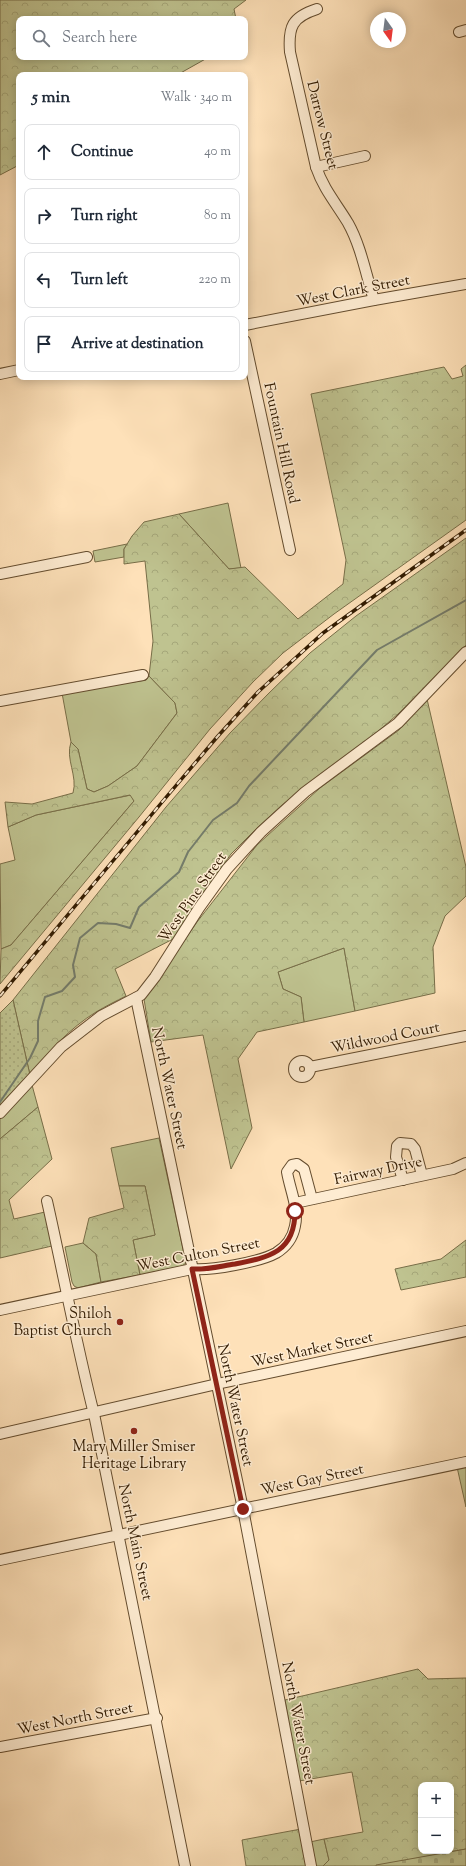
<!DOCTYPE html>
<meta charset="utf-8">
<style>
:root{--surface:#fff;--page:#f6f6f7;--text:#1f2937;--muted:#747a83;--line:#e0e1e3}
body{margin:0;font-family:"Sorts Mill Goudy",serif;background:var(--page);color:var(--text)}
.controls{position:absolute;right:12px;bottom:12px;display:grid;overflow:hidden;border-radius:8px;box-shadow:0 2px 10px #0003}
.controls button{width:36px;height:36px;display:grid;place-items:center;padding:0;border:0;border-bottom:1px solid var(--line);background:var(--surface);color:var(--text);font:20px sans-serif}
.compass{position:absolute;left:370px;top:12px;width:36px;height:36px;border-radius:50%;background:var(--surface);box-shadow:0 2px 10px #0003;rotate:166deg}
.stop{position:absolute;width:12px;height:12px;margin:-9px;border:3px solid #8f2418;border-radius:50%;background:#fff}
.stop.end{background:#8f2418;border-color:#fff;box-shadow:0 1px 4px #0008}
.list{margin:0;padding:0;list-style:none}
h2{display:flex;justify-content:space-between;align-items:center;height:52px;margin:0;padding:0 16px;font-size:17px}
h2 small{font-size:13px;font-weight:400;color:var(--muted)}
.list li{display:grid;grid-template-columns:26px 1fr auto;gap:12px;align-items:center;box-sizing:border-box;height:56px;margin:0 8px 8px;padding:0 8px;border:1px solid var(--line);border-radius:8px}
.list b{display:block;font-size:15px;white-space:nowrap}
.list em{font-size:13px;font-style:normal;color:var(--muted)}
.icon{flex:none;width:22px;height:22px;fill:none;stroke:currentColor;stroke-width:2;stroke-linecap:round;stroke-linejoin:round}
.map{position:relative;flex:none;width:466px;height:1866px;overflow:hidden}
.search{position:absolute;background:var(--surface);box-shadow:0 2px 10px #0003;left:16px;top:16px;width:232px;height:44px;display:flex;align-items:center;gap:10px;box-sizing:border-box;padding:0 14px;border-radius:8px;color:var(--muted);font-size:15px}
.panel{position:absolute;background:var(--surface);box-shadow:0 2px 10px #0003;left:16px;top:72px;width:232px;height:308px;border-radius:8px}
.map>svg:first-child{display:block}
.grass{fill:#bfc390;stroke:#786e48}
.forest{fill:url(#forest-crowns);stroke:#786e48;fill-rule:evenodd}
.cemetery{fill:url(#cemetery-stones);stroke:#786e48}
.park{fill:url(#park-dots);stroke:#786e48}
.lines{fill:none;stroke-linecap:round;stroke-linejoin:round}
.stream{stroke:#747c6b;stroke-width:2}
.minor-casing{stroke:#644c2e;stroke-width:12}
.minor{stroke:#feecd2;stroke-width:10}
.rail-casing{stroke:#311a00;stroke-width:3.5}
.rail{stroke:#feecd2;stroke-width:2;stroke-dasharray:6;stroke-linecap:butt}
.route{stroke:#8f2418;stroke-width:5}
.poi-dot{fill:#8f2418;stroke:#feecd2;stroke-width:1.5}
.labels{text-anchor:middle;stroke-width:3;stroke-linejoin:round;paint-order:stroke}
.street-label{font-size:15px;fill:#311a00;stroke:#feecd2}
.poi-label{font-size:15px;fill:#311a00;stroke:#feecd2;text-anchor:end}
</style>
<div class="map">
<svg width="466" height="1866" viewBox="0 0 466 1866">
<defs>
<pattern id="forest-crowns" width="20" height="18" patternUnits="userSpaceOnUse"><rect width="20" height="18" fill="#bfc390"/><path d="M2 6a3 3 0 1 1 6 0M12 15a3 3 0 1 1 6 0" fill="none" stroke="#a5a77a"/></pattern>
<pattern id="cemetery-stones" width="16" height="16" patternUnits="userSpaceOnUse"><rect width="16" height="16" fill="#bfc390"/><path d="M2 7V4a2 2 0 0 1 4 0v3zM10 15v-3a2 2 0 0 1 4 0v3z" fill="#a5a77a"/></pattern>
<pattern id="park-dots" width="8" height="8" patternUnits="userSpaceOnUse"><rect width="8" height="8" fill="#bfc390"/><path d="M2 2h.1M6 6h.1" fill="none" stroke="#a5a77a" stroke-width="1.8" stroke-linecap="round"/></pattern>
</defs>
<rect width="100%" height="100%" fill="#fee1b9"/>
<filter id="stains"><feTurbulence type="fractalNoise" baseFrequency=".005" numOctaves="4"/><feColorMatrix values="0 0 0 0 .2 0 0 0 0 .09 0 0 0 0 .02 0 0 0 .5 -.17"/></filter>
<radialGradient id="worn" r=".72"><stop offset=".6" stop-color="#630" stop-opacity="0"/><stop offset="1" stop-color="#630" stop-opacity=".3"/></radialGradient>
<!-- grass -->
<g class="grass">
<polygon points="228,503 241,568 229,569 179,514"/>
<polygon points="127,544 124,549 124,557 95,562 93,551"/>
<polygon points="149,676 175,703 177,713 137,766 108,786 94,792 87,789 78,749 71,742 62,693 140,681 146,680"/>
<polygon points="131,795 134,801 11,945 1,949 0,864 15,860 8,827 36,815"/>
<polygon points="344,948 355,1011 304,1022 301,997 283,989 278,972"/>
<polygon points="32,1085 38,1107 0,1139 0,1118"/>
<polygon points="159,1138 186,1263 182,1266 140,1275 133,1240 155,1235 145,1186 119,1186 111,1148"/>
<polygon points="83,1243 96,1254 101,1282 78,1288 74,1286 72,1282 65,1247"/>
<polygon points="466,1465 466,1507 457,1467"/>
<polygon points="324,1839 329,1860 323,1866 315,1866 310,1842"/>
</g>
<!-- forest -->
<g class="forest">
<polygon points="0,0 246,0 234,9 236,19 19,19 19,57 209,57 177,75 19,75 19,165 0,175"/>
<path d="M466,365V520L334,614L283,653L253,682L210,729L139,817L0,984L1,949L11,945L134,801L130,795L36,815L8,827L5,802L32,804L73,793C78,776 65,759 71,742L78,749L87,789L94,792L108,786L137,766L177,713L175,703L149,676L153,641L145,561L124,564V549L132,536L144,522L179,514L229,569L245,567L298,619L343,584L346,560L311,394L444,367L452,379L463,376L461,369Z"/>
<path d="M466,538V645L398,714L375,734L282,805L256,829L231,854L196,903L173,939L115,969L126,996C116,1001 106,1006 96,1012C70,1028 49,1051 30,1075L13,1000L166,807L230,733L268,694L310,653L356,616Z"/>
<polygon points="427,699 466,867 466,896 445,916 433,947 435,993 355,1011 344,948 278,972 283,989 301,997 304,1022 257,1032 238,1059 252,1128 231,1169 203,1035 151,1042 144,999 197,922 257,845 320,788 399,730"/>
<polygon points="38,1107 52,1159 9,1200 14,1219 45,1212 52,1246 0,1258 0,1139"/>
<polygon points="119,1186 145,1186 155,1235 133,1240 140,1275 101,1282 96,1254 83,1243 89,1218 124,1208"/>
<polygon points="466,1240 466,1277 401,1290 395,1269 441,1259"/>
<path d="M418,1669L428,1679L466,1678V1849L376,1866H323L329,1860L324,1839L363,1832L352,1772L299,1781L285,1700ZM421,1785H451V1851H421Z"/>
<polygon points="301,1829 308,1866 246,1866 242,1840"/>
</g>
<!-- cemetery -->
<polygon class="cemetery" points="466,1849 466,1866 376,1866 376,1865"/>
<!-- park -->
<polygon class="park" points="13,1000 30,1075 0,1108 0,1013"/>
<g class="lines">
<!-- stream -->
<polyline class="stream" points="0,1102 30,1058 38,1041 38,1021 45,997 62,991 75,977 73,965 80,938 98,923 116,924 130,928 139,907 179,872 188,852 213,820 237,803 249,786 377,650 466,600"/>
<defs>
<g id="minor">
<path d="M317,9C292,17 288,27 290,52L316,167C324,190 336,203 348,223C361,246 366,275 374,300"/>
<polyline points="459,32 466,30"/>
<polyline points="316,167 365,156"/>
<polyline points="245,325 374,300 466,284"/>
<polyline points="245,341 290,550"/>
<polyline points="0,374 19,370"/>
<polyline points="0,574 87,557"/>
<polyline points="0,701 143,675"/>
<polyline points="136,998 243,1509 311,1866"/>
<circle cx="302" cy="1069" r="8"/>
<polyline points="310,1067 466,1036"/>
<polyline points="0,1113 61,1047 101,1016 141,995 155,977 199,908 227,869 261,832 305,792 398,723 466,652"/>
<polyline points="403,1180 396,1157 397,1146 400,1143 411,1144 415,1149 422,1175"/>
<path d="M47,1201C63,1272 76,1343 94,1414L185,1866"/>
<polyline points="295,1203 453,1169 466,1163"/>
<path d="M0,1310L192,1269C210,1271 260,1262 276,1253C286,1247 293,1237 295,1226C299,1208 290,1190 287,1172L292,1165L297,1164L304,1169L312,1199"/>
<polyline points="0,1434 217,1384 466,1331"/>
<polyline points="0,1560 466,1462"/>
<polyline points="0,1747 157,1718"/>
</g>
</defs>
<!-- minor casing -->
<use href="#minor" class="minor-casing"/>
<!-- minor -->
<use href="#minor" class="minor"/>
<defs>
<polyline id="rail" points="0,996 168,795 218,736 258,692 323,633 466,530"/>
</defs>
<!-- rail casing -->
<use href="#rail" class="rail-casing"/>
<!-- rail -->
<use href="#rail" class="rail"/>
</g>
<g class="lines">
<!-- route -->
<path class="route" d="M243,1509L192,1269C207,1270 221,1266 235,1264C270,1257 295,1252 295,1211"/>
</g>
<!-- markers -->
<g class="poi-dot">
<circle cx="120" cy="1322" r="4"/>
<circle cx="134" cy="1431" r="4"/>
</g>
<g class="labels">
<!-- street labels -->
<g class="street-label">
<text transform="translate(323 125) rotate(76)" y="5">Darrow Street</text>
<text transform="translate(353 290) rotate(-11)" y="5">West Clark Street</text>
<text transform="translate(282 443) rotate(78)" y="5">Fountain Hill Road</text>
<text transform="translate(192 897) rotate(-55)" y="5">West Pine Street</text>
<text transform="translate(385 1037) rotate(-11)" y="5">Wildwood Court</text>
<text transform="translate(170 1088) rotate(78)" y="5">North Water Street</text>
<text transform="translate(378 1170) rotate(-12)" y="5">Fairway Drive</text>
<text transform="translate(198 1254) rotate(-11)" y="5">West Culton Street</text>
<text transform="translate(312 1349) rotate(-12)" y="5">West Market Street</text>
<text transform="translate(236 1405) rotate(78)" y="5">North Water Street</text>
<text transform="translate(312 1479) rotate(-12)" y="5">West Gay Street</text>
<text transform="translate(136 1542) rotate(78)" y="5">North Main Street</text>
<text transform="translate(75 1718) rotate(-11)" y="5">West North Street</text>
<text transform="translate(299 1723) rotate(79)" y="5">North Water Street</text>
</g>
<!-- poi labels -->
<g class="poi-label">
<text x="112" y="1318">Shiloh<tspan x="112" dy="17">Baptist Church</tspan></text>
<text x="134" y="1451" text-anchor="middle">Mary Miller Smiser<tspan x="134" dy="17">Heritage Library</tspan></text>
</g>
</g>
<rect width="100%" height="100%" filter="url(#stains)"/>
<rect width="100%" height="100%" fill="url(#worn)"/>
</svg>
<div class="controls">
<button>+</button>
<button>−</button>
</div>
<svg class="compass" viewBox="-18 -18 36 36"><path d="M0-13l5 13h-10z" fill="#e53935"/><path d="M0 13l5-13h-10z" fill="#747a83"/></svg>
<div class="stop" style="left:295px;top:1211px"></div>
<div class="stop end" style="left:243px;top:1509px"></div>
<div class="search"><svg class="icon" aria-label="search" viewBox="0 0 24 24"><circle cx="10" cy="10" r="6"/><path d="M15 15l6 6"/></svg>Search here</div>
<section class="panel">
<h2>5 min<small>Walk · 340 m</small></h2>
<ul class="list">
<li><svg class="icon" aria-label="ahead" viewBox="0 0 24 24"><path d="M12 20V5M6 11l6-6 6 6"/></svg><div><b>Continue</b></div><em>40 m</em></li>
<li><svg class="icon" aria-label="right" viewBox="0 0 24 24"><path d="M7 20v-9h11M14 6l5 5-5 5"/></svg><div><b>Turn right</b></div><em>80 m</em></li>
<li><svg class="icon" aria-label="left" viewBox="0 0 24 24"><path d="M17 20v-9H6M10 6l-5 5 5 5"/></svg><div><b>Turn left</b></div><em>220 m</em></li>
<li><svg class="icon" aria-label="arrive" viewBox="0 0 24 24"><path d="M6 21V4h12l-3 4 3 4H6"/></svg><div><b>Arrive at destination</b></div></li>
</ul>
</section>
</div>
